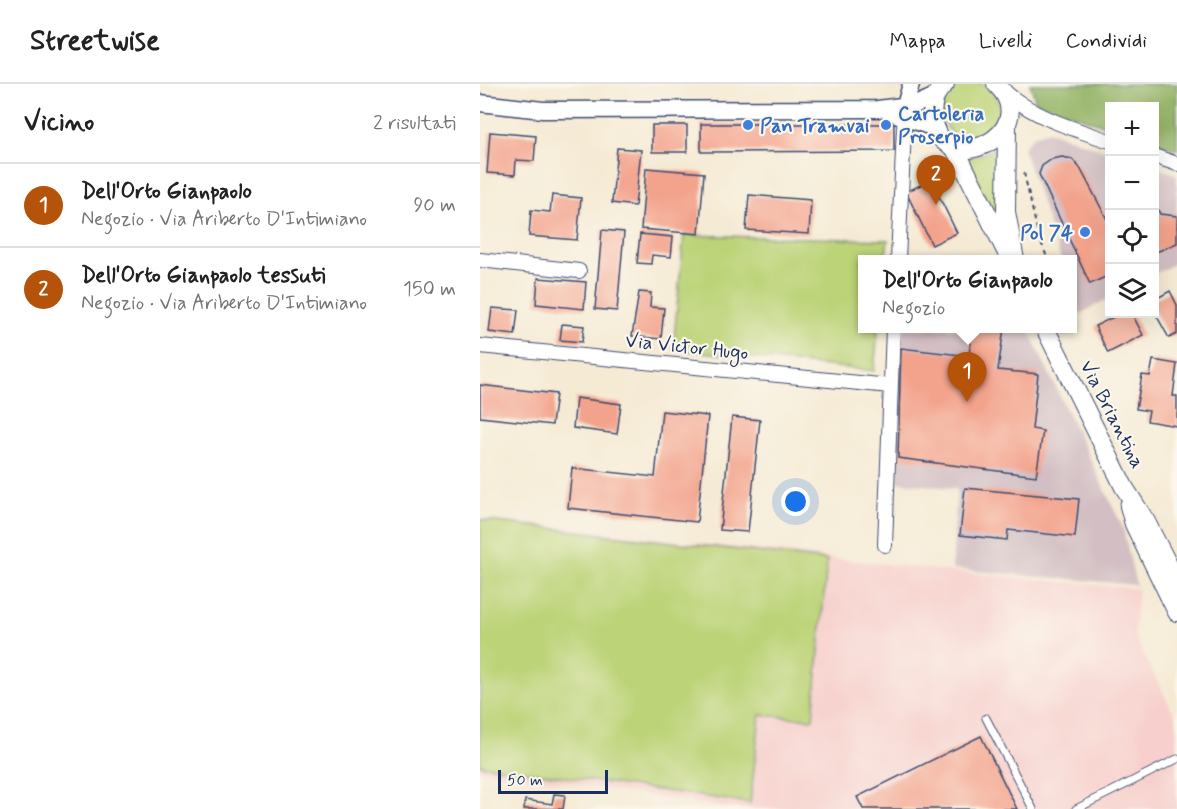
<!DOCTYPE html>
<html lang="it">
<meta charset="utf-8">
<style>
:root{--surface:#fff;--page:#f6f6f6;--text:#222;--muted:#767676;--line:#e0e0e0;--accent:#b45309}
body{margin:0;font-family:Mynerve,sans-serif;background:var(--page);color:var(--text)}
.controls{position:absolute;right:18px;top:18px;display:grid;overflow:hidden;border-radius:0px;box-shadow:0 6px 24px #0002}
.controls button{width:54px;height:54px;display:grid;place-items:center;padding:0;border:0;border-bottom:2px solid var(--line);background:var(--surface);color:var(--text);font:30px sans-serif}
.scale{position:absolute;left:18px;bottom:15px;width:110px;box-sizing:border-box;padding-left:6px;border:3px solid #1b2f5e;border-top:0;font-size:16px;line-height:21px;white-space:nowrap;color:#1b2f5e;-webkit-text-stroke:4px #fbf7ec;paint-order:stroke}
.you{position:absolute;left:316px;top:418px;width:21px;height:21px;margin:-15px;border:4px solid #fff;border-radius:50%;background:#1a73e8;box-shadow:0 0 0 9px #1a73e833}
.badge{display:grid;place-items:center;width:39px;height:39px;border-radius:50%;background:var(--accent);color:#fff;font-size:20px;font-weight:700}
.pin{position:absolute;translate:-50% -50px;filter:drop-shadow(0 2px 3px #0008)}
.pin::after{content:'';position:absolute;top:32px;width:21px;height:18px;background:inherit;clip-path:polygon(0 0,100% 0,50% 100%)}
.popup{position:absolute;left:378px;top:171px;width:219px;height:78px;box-sizing:border-box;display:grid;place-content:center;border-radius:0px;background:var(--surface);filter:drop-shadow(0 2px 4px #0005);font-size:20px;white-space:nowrap;color:var(--muted)}
.popup b{font-size:22px;color:var(--text)}
.popup::after{content:'';position:absolute;left:50%;top:100%;margin-left:-12px;border:12px solid transparent;border-top-color:var(--surface)}
.list{margin:0;padding:0;list-style:none}
h2{display:flex;justify-content:space-between;align-items:center;height:78px;margin:0;padding:0 24px;font-size:26px}
h2 small{font-size:20px;font-weight:400;color:var(--muted)}
.list li{display:grid;grid-template-columns:39px 1fr auto;gap:18px;align-items:center;box-sizing:border-box;height:84px;padding:0 24px;border-top:2px solid var(--line)}
.list b{display:block;font-size:22px;white-space:nowrap}
.list p{margin:0;font-size:20px;white-space:nowrap;color:var(--muted)}
.list em{font-size:20px;font-style:normal;color:var(--muted)}
.icon{flex:none;width:33px;height:33px;fill:none;stroke:currentColor;stroke-width:2;stroke-linecap:round;stroke-linejoin:round}
.map{position:relative;flex:none;width:697px;height:725px;overflow:hidden}
header{display:flex;align-items:center;gap:36px;box-sizing:border-box;height:84px;padding:0 30px;background:var(--surface);border-bottom:2px solid var(--line)}
header strong{font-size:28px}
nav{display:flex;gap:33px;margin-inline-start:auto;font-size:21px}
main{display:flex}
aside{flex:1;background:var(--surface)}
.map>svg:first-child{display:block}
.built{fill:#f7d0cd}
.industrial{fill:#d2bec3}
.green{fill:#bcd377;stroke:#6c816a;stroke-width:1.5}
.forest{fill:#95b568;stroke:#587263;stroke-width:1.5}
.building{fill:#f3a28b}
.lines{fill:none;stroke-linecap:round;stroke-linejoin:round}
.service-casing{stroke:#3c4b70;stroke-width:9}
.minor-casing{stroke:#3c4b70;stroke-width:16}
.tertiary-casing{stroke:#3c4b70;stroke-width:19}
.secondary-casing{stroke:#3c4b70;stroke-width:20}
.path{stroke:#3c4b70;stroke-width:2;stroke-dasharray:4.5 4.5;stroke-linecap:butt}
.service{stroke:#fff;stroke-width:7}
.minor{stroke:#fff;stroke-width:14}
.tertiary{stroke:#fff;stroke-width:16}
.secondary{stroke:#fff;stroke-width:18}
.shop-dot{fill:#3f7fe0;stroke:#fbf7ec;stroke-width:2}
.labels{text-anchor:middle;stroke-width:4.5;stroke-linejoin:round;paint-order:stroke}
.shop-label{font-size:20px;font-weight:bold;fill:#366cbe;stroke:#fbf7ec;text-anchor:start}
.street-label{font-size:20px;fill:#1b2f5e;stroke:#fbf7ec}
</style>
<header>
<strong>Streetwise</strong>
<nav><a>Mappa</a><a>Livelli</a><a>Condividi</a></nav>
</header>
<main>
<aside>
<h2>Vicino<small>2 risultati</small></h2>
<ul class="list">
<li><span class="badge">1</span><div><b>Dell'Orto Gianpaolo</b><p>Negozio · Via Ariberto D'Intimiano</p></div><em>90 m</em></li>
<li><span class="badge">2</span><div><b>Dell'Orto Gianpaolo tessuti</b><p>Negozio · Via Ariberto D'Intimiano</p></div><em>150 m</em></li>
</ul>
</aside>
<div class="map">
<svg width="697" height="725" viewBox="0 0 697 725">
<rect width="100%" height="100%" fill="#fbf7ec"/>
<filter id="ink" filterUnits="userSpaceOnUse"><feTurbulence type="fractalNoise" baseFrequency=".0167" numOctaves="2"/><feDisplacementMap in="SourceGraphic" scale="12" xChannelSelector="R" yChannelSelector="G"/><feConvolveMatrix kernelMatrix="1 2 1 2 8 2 1 2 1" color-interpolation-filters="sRGB"/></filter>
<filter id="wash" filterUnits="userSpaceOnUse"><feTurbulence type="fractalNoise" baseFrequency=".008" numOctaves="4" result="noise"/><feDisplacementMap in="SourceGraphic" scale="24" xChannelSelector="R" yChannelSelector="G"/><feGaussianBlur stdDeviation="1.35" result="paint"/><feColorMatrix in="noise" values="0 0 0 0 0 0 0 0 0 0 0 0 0 0 0 0 0 1.4 0 .05"/><feComposite in="paint" operator="in"/></filter>
<g filter="url(#wash)">
<rect width="100%" height="100%" fill="#f5ead4"/>
<!-- built -->
<polygon class="built" points="0,435 466,487 658,505 654,551 697,636 697,725 259,725 0,686"/>
<!-- industrial -->
<g class="industrial">
<polygon points="569,47 629,68 629,214 600,230 592,206 592,176 581,175 543,64 553,52"/>
<polygon points="675,83 697,91 697,178 675,190"/>
<polygon points="422,245 548,245 643,444 656,501 472,485 477,405 418,398"/>
</g>
<!-- green -->
<g class="green">
<circle cx="491" cy="27" r="29"/>
<path d="M523,59L529,160L483,72C498,73 512,68 523,59Z"/>
<polygon points="204,151 408,156 405,175 382,176 382,244 398,245 394,287 193,265"/>
<polygon points="0,436 347,476 333,635 280,631 270,719 0,681"/>
</g>
<!-- forest -->
<polygon class="forest" points="550,0 697,0 697,66 675,58 674,22 630,22 629,43 556,18"/>
<g id="blocks">
<!-- building -->
<g class="building">
<polygon points="221,40 414,40 414,67 221,68"/>
<rect x="172" y="41" width="35" height="27"/>
<polygon points="10,48 56,52 54,77 36,76 35,91 7,89"/>
<polygon points="137,64 161,66 155,122 132,119"/>
<polygon points="582,73 592,75 600,84 630,141 630,191 610,200 559,90 562,82 572,75"/>
<polygon points="166,84 224,89 219,150 161,145"/>
<polygon points="451,96 477,149 452,161 426,108"/>
<polygon points="72,111 101,114 97,156 49,152 51,126 70,128"/>
<polygon points="269,111 331,116 329,150 266,146"/>
<polygon points="674,117 680,130 697,132 697,159 674,169"/>
<polygon points="122,146 144,148 137,227 115,225"/>
<polygon points="160,150 193,153 191,173 172,171 171,180 157,179"/>
<polygon points="58,194 106,198 104,225 56,220"/>
<polygon points="690,207 697,221 697,250 689,254 674,227 674,216"/>
<polygon points="159,208 171,209 170,223 184,224 181,255 152,252"/>
<polygon points="12,224 38,226 35,251 9,248"/>
<polygon points="640,230 652,230 663,251 628,269 615,242"/>
<polygon points="82,240 104,242 102,258 80,256"/>
<polygon points="492,244 524,244 518,286 558,290 552,345 563,347 556,392 418,374 421,264 489,272"/>
<polygon points="673,276 697,280 693,312 697,312 697,342 667,337 669,327 656,325 662,291 670,292"/>
<polygon points="0,301 76,310 72,341 0,333"/>
<polygon points="96,314 141,320 137,350 93,344"/>
<polygon points="182,327 228,332 217,438 88,424 92,384 175,393"/>
<polygon points="252,333 280,336 268,448 240,446"/>
<polygon points="485,404 599,415 595,453 528,446 527,456 480,451"/>
<polygon points="501,652 537,725 383,725 377,713"/>
<polygon points="74,710 85,711 83,725 44,725 45,716 72,720"/>
</g>
</g>
</g>
<g filter="url(#ink)">
<use href="#blocks" fill-opacity="0" stroke="#3c4b70" stroke-width="1.5"/>
<g class="lines">
<defs>
<g id="service">
<polyline points="506,634 553,725"/>
<polyline points="596,725 697,675"/>
</g>
<g id="minor">
<path d="M524,7C555,34 591,44 630,57"/>
<polyline points="674,72 697,80"/>
<polyline points="0,176 99,187"/>
<polyline points="418,176 425,24"/>
<polyline points="0,262 410,302"/>
<polyline points="405,461 413,244"/>
</g>
<g id="tertiary">
<polyline points="0,19 63,26 398,25 437,20 456,12"/>
<polyline points="425,22 431,0"/>
<polyline points="408,27 457,45"/>
</g>
<g id="secondary">
<path d="M465,0C455,8 451,21 453,34C463,100 566,47 516,0"/>
<polyline points="527,40 526,128 535,176"/>
<polyline points="473,61 529,173"/>
<polyline points="565,244 644,403 665,436 697,498"/>
<polyline points="649,422 654,440 697,528"/>
</g>
</defs>
<!-- service casing -->
<use href="#service" class="service-casing"/>
<!-- minor casing -->
<use href="#minor" class="minor-casing"/>
<!-- tertiary casing -->
<use href="#tertiary" class="tertiary-casing"/>
<!-- secondary casing -->
<use href="#secondary" class="secondary-casing"/>
<!-- path -->
<polyline class="path" points="544,89 558,150 568,176"/>
<!-- service -->
<use href="#service" class="service"/>
<!-- minor -->
<use href="#minor" class="minor"/>
<!-- tertiary -->
<use href="#tertiary" class="tertiary"/>
<!-- secondary -->
<use href="#secondary" class="secondary"/>
</g>
</g>
<!-- markers -->
<g class="shop-dot">
<circle cx="268" cy="41" r="6"/>
<circle cx="406" cy="41" r="6"/>
<circle cx="605" cy="148" r="6"/>
</g>
<g class="labels">
<!-- shop labels -->
<g class="shop-label">
<text x="418" y="36">Cartoleria<tspan x="418" dy="23">Proserpio</tspan></text>
<text x="280" y="48">Pan Tramvai</text>
<text x="593" y="155" text-anchor="end">Pol 74</text>
</g>
<!-- street labels -->
<g class="street-label">
<text transform="translate(207 262) rotate(6)" y="7">Via Victor Hugo</text>
<text transform="translate(633 330) rotate(63)" y="7">Via Briantina</text>
</g>
</g>
</svg>
<div class="controls">
<button>+</button>
<button>−</button>
<button><svg class="icon" aria-label="locate" viewBox="0 0 24 24"><circle cx="12" cy="12" r="6"/><path d="M12 2v4M12 18v4M2 12h4M18 12h4"/></svg></button>
<button><svg class="icon" aria-label="layers" viewBox="0 0 24 24"><path d="M12 4l9 5-9 5-9-5zM3 14l9 5 9-5"/></svg></button>
</div>
<div class="scale">50 m</div>
<div class="you"></div>
<div class="pin badge" style="left:487px;top:318px">1</div>
<div class="popup"><b>Dell'Orto Gianpaolo</b>Negozio</div>
<div class="pin badge" style="left:456px;top:121px">2</div>
</div>
</main>
